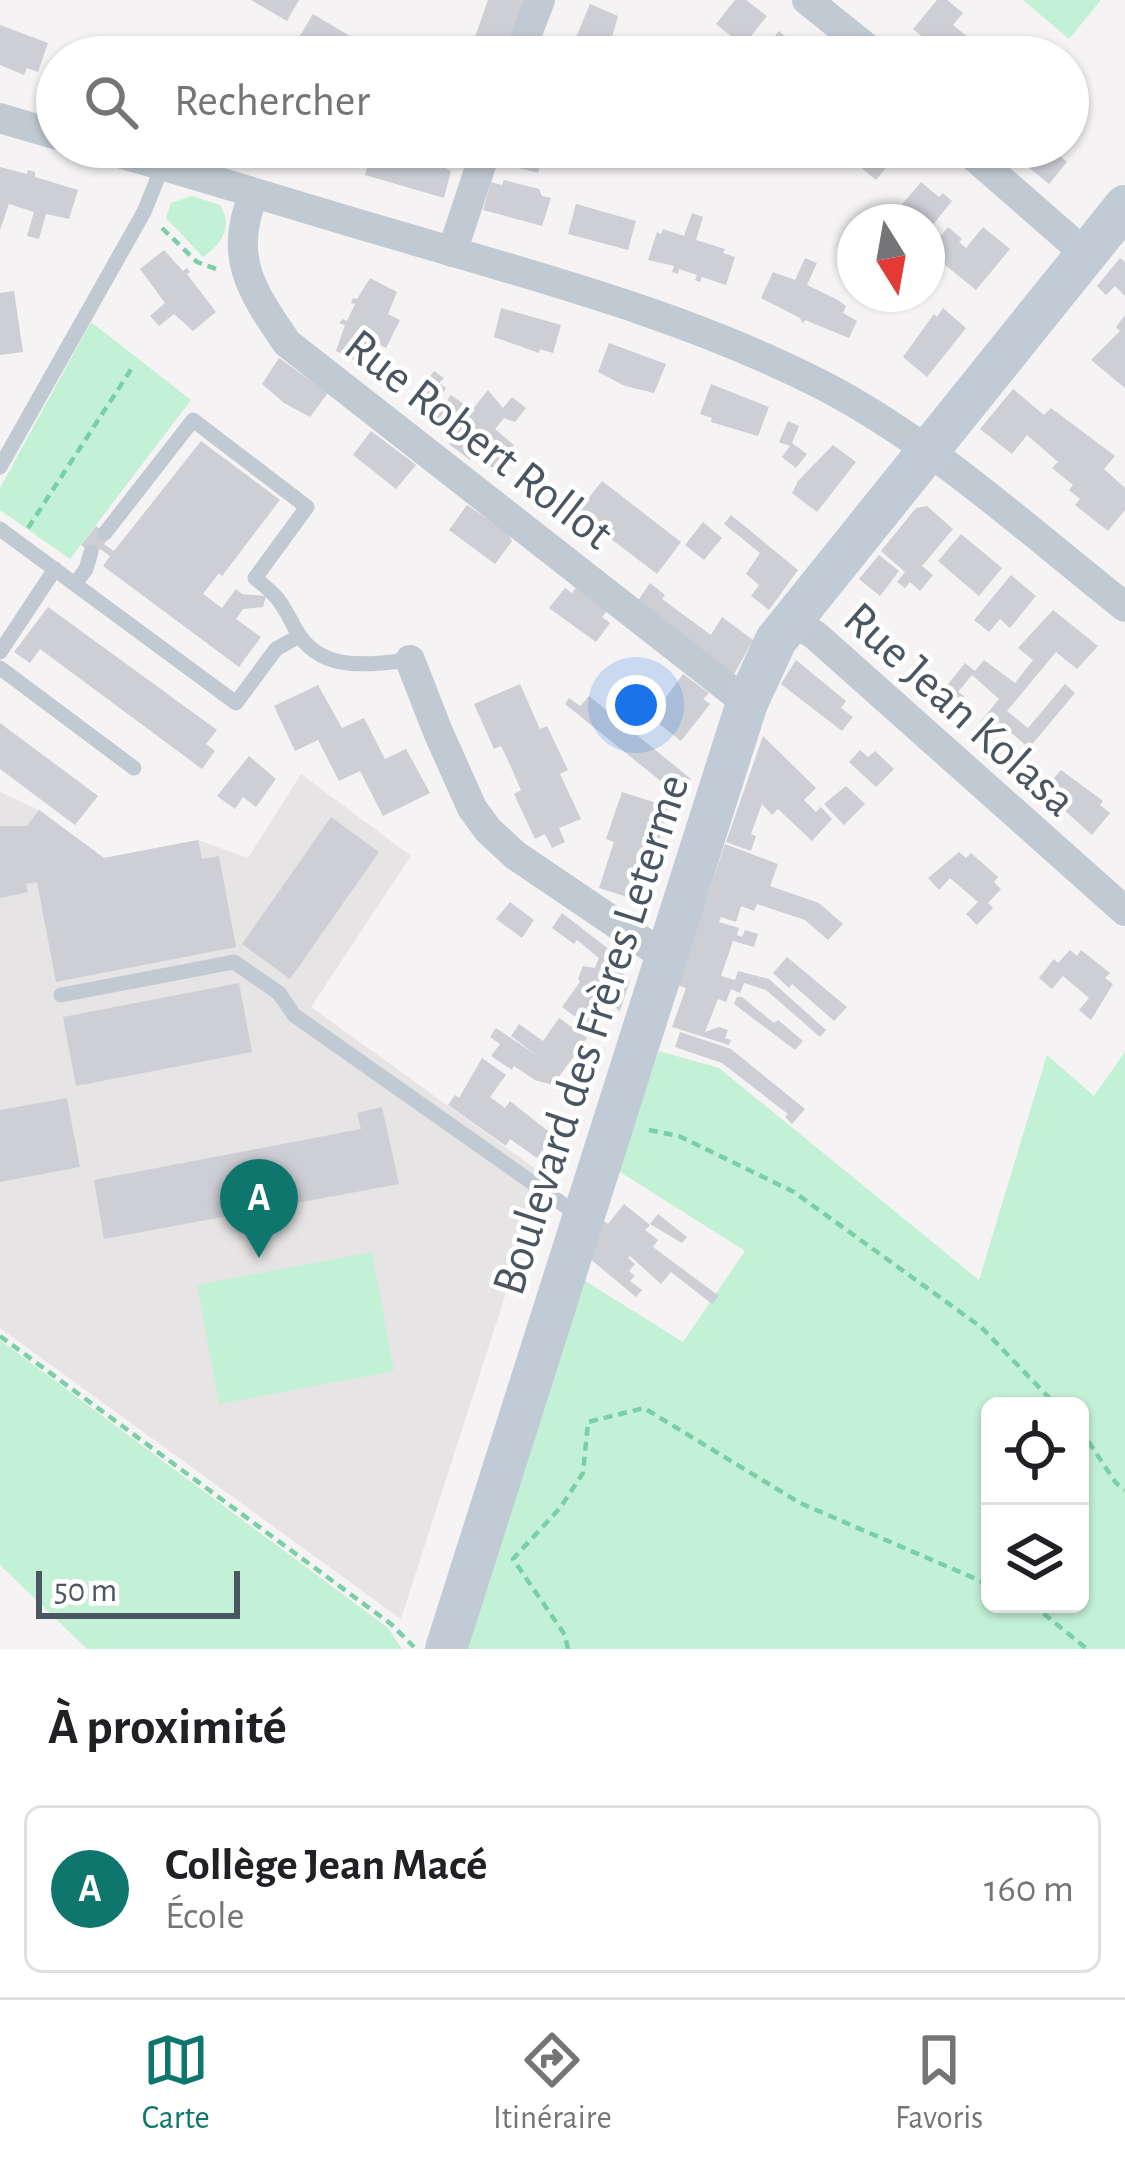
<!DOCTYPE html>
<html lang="fr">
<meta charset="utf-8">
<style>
:root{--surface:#fff;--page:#f6f6f6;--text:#202124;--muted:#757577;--line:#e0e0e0;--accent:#0f766e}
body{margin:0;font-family:"Alegreya Sans",sans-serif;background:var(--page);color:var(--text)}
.controls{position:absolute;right:36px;bottom:36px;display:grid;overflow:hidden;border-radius:18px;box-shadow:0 3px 9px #0004}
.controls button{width:108px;height:108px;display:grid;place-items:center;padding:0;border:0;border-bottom:3px solid var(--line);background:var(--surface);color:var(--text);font:60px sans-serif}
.compass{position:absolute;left:837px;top:204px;width:108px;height:108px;border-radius:50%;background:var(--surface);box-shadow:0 3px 9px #0004;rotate:169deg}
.scale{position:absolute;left:36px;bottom:30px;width:204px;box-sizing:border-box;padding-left:12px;border:6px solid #4a5661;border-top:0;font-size:33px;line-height:42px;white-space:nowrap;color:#4a5661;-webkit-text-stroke:9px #fff;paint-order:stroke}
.you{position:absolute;left:636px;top:705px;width:42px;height:42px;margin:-30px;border:9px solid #fff;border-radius:50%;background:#1a73e8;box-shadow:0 0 0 18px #1a73e833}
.badge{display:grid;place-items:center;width:78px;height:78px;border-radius:50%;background:var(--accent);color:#fff;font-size:39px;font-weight:700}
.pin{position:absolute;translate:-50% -99px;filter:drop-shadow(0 3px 6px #0008)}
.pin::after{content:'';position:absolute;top:63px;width:42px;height:36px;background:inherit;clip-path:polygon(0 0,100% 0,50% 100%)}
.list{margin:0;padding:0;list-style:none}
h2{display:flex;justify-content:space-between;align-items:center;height:156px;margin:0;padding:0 48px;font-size:51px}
h2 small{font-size:39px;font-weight:400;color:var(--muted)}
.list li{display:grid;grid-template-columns:78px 1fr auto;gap:36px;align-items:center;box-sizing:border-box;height:168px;margin:0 24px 24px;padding:0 24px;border:3px solid var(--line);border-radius:18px}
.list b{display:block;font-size:45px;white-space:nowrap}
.list p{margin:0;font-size:39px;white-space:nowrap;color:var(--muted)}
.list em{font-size:39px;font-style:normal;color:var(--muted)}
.icon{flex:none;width:66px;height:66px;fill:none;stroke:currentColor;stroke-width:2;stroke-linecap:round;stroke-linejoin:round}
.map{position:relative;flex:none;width:1125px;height:1649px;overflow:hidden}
.search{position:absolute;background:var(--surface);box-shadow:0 3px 9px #0004;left:36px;right:36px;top:36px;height:132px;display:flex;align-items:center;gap:30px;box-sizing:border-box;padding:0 42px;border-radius:66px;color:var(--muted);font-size:45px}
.sheet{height:348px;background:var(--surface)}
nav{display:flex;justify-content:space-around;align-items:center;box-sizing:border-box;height:168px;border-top:3px solid var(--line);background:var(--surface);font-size:33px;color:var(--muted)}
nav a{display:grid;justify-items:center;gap:6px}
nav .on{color:var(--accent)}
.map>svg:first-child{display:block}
.education{fill:#e6e4e5}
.green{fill:#c3f1d5;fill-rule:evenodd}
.building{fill:#cdcfd5}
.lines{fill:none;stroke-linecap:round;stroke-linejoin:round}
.path{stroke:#7ad0a6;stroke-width:4.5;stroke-dasharray:9 6;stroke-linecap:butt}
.lane{stroke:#c1cad2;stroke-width:15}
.street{stroke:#c1cad2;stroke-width:30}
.secondary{stroke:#c1cbd6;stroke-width:42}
.labels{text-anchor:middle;stroke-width:9;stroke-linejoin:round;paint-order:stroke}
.street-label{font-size:48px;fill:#4a5661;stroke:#fff}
</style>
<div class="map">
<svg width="1125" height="1649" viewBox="0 0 1125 1649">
<rect width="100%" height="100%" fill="#f5f3f3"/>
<!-- education -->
<polygon class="education" points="301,774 411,856 311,1007 544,1175 401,1619 0,1328 0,792 39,810 104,858 198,840 248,858"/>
<!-- green -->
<g class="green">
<polygon points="1023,0 1101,0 1069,39"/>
<path d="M192,196L220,205C234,227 221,244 203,257L166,218L171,203Z"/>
<polygon points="91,322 191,400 70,559 0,510 0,488"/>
<path d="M659,1051L719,1068L979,1280L1047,1055L1094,1096L1125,1052V1649H466L582,1279L683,1342L745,1251L617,1170ZM990,1406H1080V1604H990Z"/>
<polygon points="372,1252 394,1371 219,1404 197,1285"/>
<polygon points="0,1340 388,1628 402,1649 87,1649 0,1565"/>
</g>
<!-- building -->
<g class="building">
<polygon points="251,0 299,0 287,21"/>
<polygon points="488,0 526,0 505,56 476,46 478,39 475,37"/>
<polygon points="735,0 746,0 767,16 743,46 716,24"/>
<polygon points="937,0 947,0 963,13 953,25 969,38 953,57 947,57 913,29"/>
<polygon points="590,4 618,16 610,44 632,53 631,57 562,57 564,52 569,54"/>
<polygon points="313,14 360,42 351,57 317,57 295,44"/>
<polygon points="0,25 48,43 38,72 27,68 24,75 0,65"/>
<polygon points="779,31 803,51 815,57 758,57"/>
<polygon points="373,147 416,156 419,147 431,147 428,159 451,171 444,198 365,175"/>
<polygon points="836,147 891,147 898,153 876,180"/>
<polygon points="1016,147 1055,147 1053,150 1067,162 1049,184 1011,153"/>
<polygon points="523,150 543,155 538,173 519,168"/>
<polygon points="0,167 27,174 28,170 35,172 35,177 78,190 69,219 46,214 39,239 27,236 34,212 9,204 0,230"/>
<polygon points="504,180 539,189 542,196 551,198 542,226 483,210 491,182 502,185"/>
<polygon points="921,182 939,197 943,193 952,201 927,232 927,222 915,222 899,208"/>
<polygon points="576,204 636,221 628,250 568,234"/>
<polygon points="692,213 703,217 696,240 725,249 723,253 735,257 726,285 702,277 700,282 695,280 697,275 679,269 678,274 672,272 674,266 648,260 657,232 661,234 663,229 684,236"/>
<polygon points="948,227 962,239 959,242 966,248 983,227 1010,249 976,290 928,251"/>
<polygon points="164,250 183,271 187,268 190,272 187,274 216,312 193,331 174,314 159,326 150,316 165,303 140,269"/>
<polygon points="805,258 817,263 807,285 838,300 846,306 843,313 857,321 849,338 805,320 803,324 800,318 761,298 773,272 795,280"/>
<polygon points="1120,258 1125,262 1125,296 1115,286 1106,295 1097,286"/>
<polygon points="370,278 397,292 388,314 400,320 386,348 376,342 362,364 336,351 345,325 339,323 343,319 347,321 355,304 351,303 353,298 357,299"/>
<polygon points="14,291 23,352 0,355 0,293"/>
<polygon points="501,308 561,325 553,353 540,349 539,353 494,337"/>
<polygon points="943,308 966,328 927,377 903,357 934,314 937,317"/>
<polygon points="1125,315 1125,388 1091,360 1120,331 1116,327"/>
<polygon points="609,343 666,364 654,393 625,386 598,372"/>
<polygon points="279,358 328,393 310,417 284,403 262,384"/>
<polygon points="434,371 444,378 439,383 446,388 433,409 425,403 430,396 420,390"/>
<polygon points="711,384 769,407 758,436 711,422 712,418 700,414"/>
<polygon points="1013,389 1044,415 1051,408 1115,456 1104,469 1125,488 1125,510 1108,531 1075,505 1080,499 1069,490 1073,485 1052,468 1058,462 1027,435 1012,454 980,429"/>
<polygon points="488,390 503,408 512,397 526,408 515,422 504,418 495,429 514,445 495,469 473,456 470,460 449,444 452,439 432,420 451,395 472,410"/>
<polygon points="788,421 799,426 792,443 807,454 796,468 782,457 790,446 779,442"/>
<polygon points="371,431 416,465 396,489 353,455"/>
<polygon points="201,441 280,500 222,576 219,573 203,594 222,608 236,589 242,594 266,596 263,607 243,609 236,619 261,637 239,667 103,566 110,556 100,549 95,556 81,545 96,526 110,537 104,544 114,551"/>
<polygon points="833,445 856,462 817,512 792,493 798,481"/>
<polygon points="602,481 681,542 657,574 577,513"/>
<polygon points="467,505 507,532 512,541 495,564 449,530"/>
<polygon points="927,506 953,529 922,566 933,575 920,591 910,582 905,588 897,582 905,572 881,551 916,508"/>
<polygon points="731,515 798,570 769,610 751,596 759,585 746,574 760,553 724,524"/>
<polygon points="703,522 722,538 704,560 685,545"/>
<polygon points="961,534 1002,568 979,596 938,561"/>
<polygon points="879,555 899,571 880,596 859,579"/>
<polygon points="1011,575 1036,596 1010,628 1000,619 989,632 974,620"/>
<polygon points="650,583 665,595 662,599 711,635 722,617 753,640 733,676 637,602"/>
<polygon points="577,586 608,610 602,617 610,623 596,642 549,608 565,588 572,593"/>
<polygon points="48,607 217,730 206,744 215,751 202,769 40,649 30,663 14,652"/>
<polygon points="1053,610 1098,646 1077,669 1056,652 1007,711 1028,728 1065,684 1075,693 1029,748 999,722 988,734 977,726 999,699 972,675 958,692 964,696 961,701 945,688 965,663 975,671 984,660 1015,683 1033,660 1018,648"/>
<polygon points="796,660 846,701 841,708 853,717 842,731 781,684"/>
<polygon points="683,674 709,693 703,699 710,704 681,741 658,723 662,716 656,711"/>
<polygon points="520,684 540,729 547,726 568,770 560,774 581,819 559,828 565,842 552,848 545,834 535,839 514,794 521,790 506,756 501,746 494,749 474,704"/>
<polygon points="318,685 342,728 364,718 385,759 406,749 430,793 383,816 360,771 339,781 318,740 295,751 274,706"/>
<polygon points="589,696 691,779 683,799 565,704 569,698 580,706"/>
<polygon points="0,723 98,796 75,825 0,769"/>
<polygon points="763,736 816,788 804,800 816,812 821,807 832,819 812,841 778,809 772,815 762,804 751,834 756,836 751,851 726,842"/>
<polygon points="860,750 868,757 875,751 894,769 876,787 849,762"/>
<polygon points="249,756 276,779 256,807 243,797 235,809 217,796"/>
<polygon points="1061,770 1103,801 1100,805 1110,813 1092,835 1043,791"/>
<polygon points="846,786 865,804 844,825 824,804"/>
<polygon points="622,792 669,807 655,854 661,857 646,903 599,888 614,842 606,839"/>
<polygon points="39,810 104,858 198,840 202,859 219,856 236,947 56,982 37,882 26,884 28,892 0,898 0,826 27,826"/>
<polygon points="331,817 379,852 290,979 242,944"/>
<polygon points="725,844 778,864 770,886 819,903 843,924 828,940 805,920 757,904 754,911 741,906 736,922 721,917 719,922 739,928 737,935 742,937 745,930 758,934 754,947 733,941 721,976 735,980 738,971 769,979 826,1030 820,1037 766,990 744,983 740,993 731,989 726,1002 718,999 705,1032 719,1027 728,1030 725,1038 731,1040 729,1045 672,1027 686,988 677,985"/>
<polygon points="959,852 966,858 971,853 998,877 994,882 1001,889 988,903 993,908 977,925 966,914 978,902 950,878 939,890 928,878"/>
<polygon points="510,902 534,920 522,938 496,919"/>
<polygon points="562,913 615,954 608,962 630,980 620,1011 607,1001 588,1026 562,1007 580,982 578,979 583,966 595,968 599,958 577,940 574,944 552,928"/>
<polygon points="1070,950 1077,956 1081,950 1110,973 1105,978 1113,984 1091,1020 1079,1010 1089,998 1063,976 1052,989 1039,978 1054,959 1058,963"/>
<polygon points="787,957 847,1007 834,1021 792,984 789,988 773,973"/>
<polygon points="239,983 252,1052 76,1086 63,1017"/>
<polygon points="737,997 742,997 774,1023 778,1020 803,1041 795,1050 734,1004"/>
<polygon points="559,1018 587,1038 553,1085 535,1080 514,1066 512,1070 491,1056 500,1044 490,1037 496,1028 539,1057 511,1036 519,1024 543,1041"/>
<polygon points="680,1032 731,1049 805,1109 792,1124 785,1117 788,1114 722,1063 675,1047"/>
<polygon points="482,1058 506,1075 490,1097 505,1108 510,1101 553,1135 537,1158 510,1139 506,1146 448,1105 455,1095 459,1098"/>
<polygon points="67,1098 80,1167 0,1182 0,1110"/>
<polygon points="382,1107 399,1184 104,1239 94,1180 361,1129 357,1113"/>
<polygon points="624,1204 650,1225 645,1230 658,1240 653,1247 719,1296 712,1304 671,1272 661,1284 630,1256 628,1258 635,1264 629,1271 635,1276 630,1281 642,1290 636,1297 589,1258 603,1220 608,1224"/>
<polygon points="658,1214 687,1237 682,1243 650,1224"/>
</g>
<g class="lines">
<!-- path -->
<g class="path">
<polyline points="162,228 197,262 219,270"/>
<polyline points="28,528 132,368"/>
<polyline points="649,1130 679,1136 794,1192 981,1327 1057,1406"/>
<polyline points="0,1336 391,1624 414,1647"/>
<polyline points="1080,1429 1116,1483 1125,1490"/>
<polyline points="1032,1604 1087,1649"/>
<polyline points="568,1649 565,1635 513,1559 560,1508 583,1473 588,1422 644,1408 800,1503 990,1585"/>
</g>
<!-- lane -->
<g class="lane">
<polyline points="0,467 144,212 163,165"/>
<polyline points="0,529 236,703 276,649 299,636"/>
<path d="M105,533L193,420L307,507L255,578C281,599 281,602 296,630C321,674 369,664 410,660"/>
<polyline points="75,584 86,569 91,552"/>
<polyline points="0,652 55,569"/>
<polyline points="0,668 134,768"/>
<polyline points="61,995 234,962 279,993 294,1015 581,1217"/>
</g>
<!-- street -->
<g class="street">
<polyline points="807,0 878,57"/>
<polyline points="518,57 540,0"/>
<polyline points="0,118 57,135"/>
<path d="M98,147C203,176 308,210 413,240C552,281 694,319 824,386C933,443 1029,531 1125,607"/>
<polyline points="963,147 1088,256"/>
<path d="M254,194C227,256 252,292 287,343L747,703"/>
<polyline points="452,252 487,147"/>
<polyline points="790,620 815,635 1125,911"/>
<polyline points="410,660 438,732 472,808 488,830 515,855 667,958"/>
</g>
<!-- secondary -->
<polyline class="secondary" points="446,1649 747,703 776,640 1125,206"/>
</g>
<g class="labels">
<!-- street labels -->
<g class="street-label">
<text transform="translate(480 438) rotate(38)" y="17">Rue Robert Rollot</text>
<text transform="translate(961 708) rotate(42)" y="17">Rue Jean Kolasa</text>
<text transform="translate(589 1034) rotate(-72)" y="17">Boulevard des Frères Leterme</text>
</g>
</g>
</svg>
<div class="controls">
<button><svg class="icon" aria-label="locate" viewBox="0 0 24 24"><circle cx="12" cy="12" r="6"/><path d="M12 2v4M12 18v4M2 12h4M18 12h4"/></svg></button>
<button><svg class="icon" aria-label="layers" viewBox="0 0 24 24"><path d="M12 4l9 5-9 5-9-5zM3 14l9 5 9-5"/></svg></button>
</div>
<svg class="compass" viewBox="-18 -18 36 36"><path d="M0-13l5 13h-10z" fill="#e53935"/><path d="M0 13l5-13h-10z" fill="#757577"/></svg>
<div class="scale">50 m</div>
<div class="you"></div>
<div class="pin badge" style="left:259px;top:1258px">A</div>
<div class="search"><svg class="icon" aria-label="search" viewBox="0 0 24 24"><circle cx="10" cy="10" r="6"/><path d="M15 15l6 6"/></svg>Rechercher</div>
</div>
<section class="sheet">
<h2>À proximité<small></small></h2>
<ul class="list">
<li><span class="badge">A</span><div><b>Collège Jean Macé</b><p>École</p></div><em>160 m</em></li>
</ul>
</section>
<nav>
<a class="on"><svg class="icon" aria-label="map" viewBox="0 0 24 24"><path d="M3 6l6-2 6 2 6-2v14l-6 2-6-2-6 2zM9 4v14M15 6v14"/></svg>Carte</a>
<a><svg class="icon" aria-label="directions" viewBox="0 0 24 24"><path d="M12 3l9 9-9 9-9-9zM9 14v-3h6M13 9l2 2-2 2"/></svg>Itinéraire</a>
<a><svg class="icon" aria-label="saved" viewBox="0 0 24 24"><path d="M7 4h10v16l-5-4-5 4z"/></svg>Favoris</a>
</nav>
